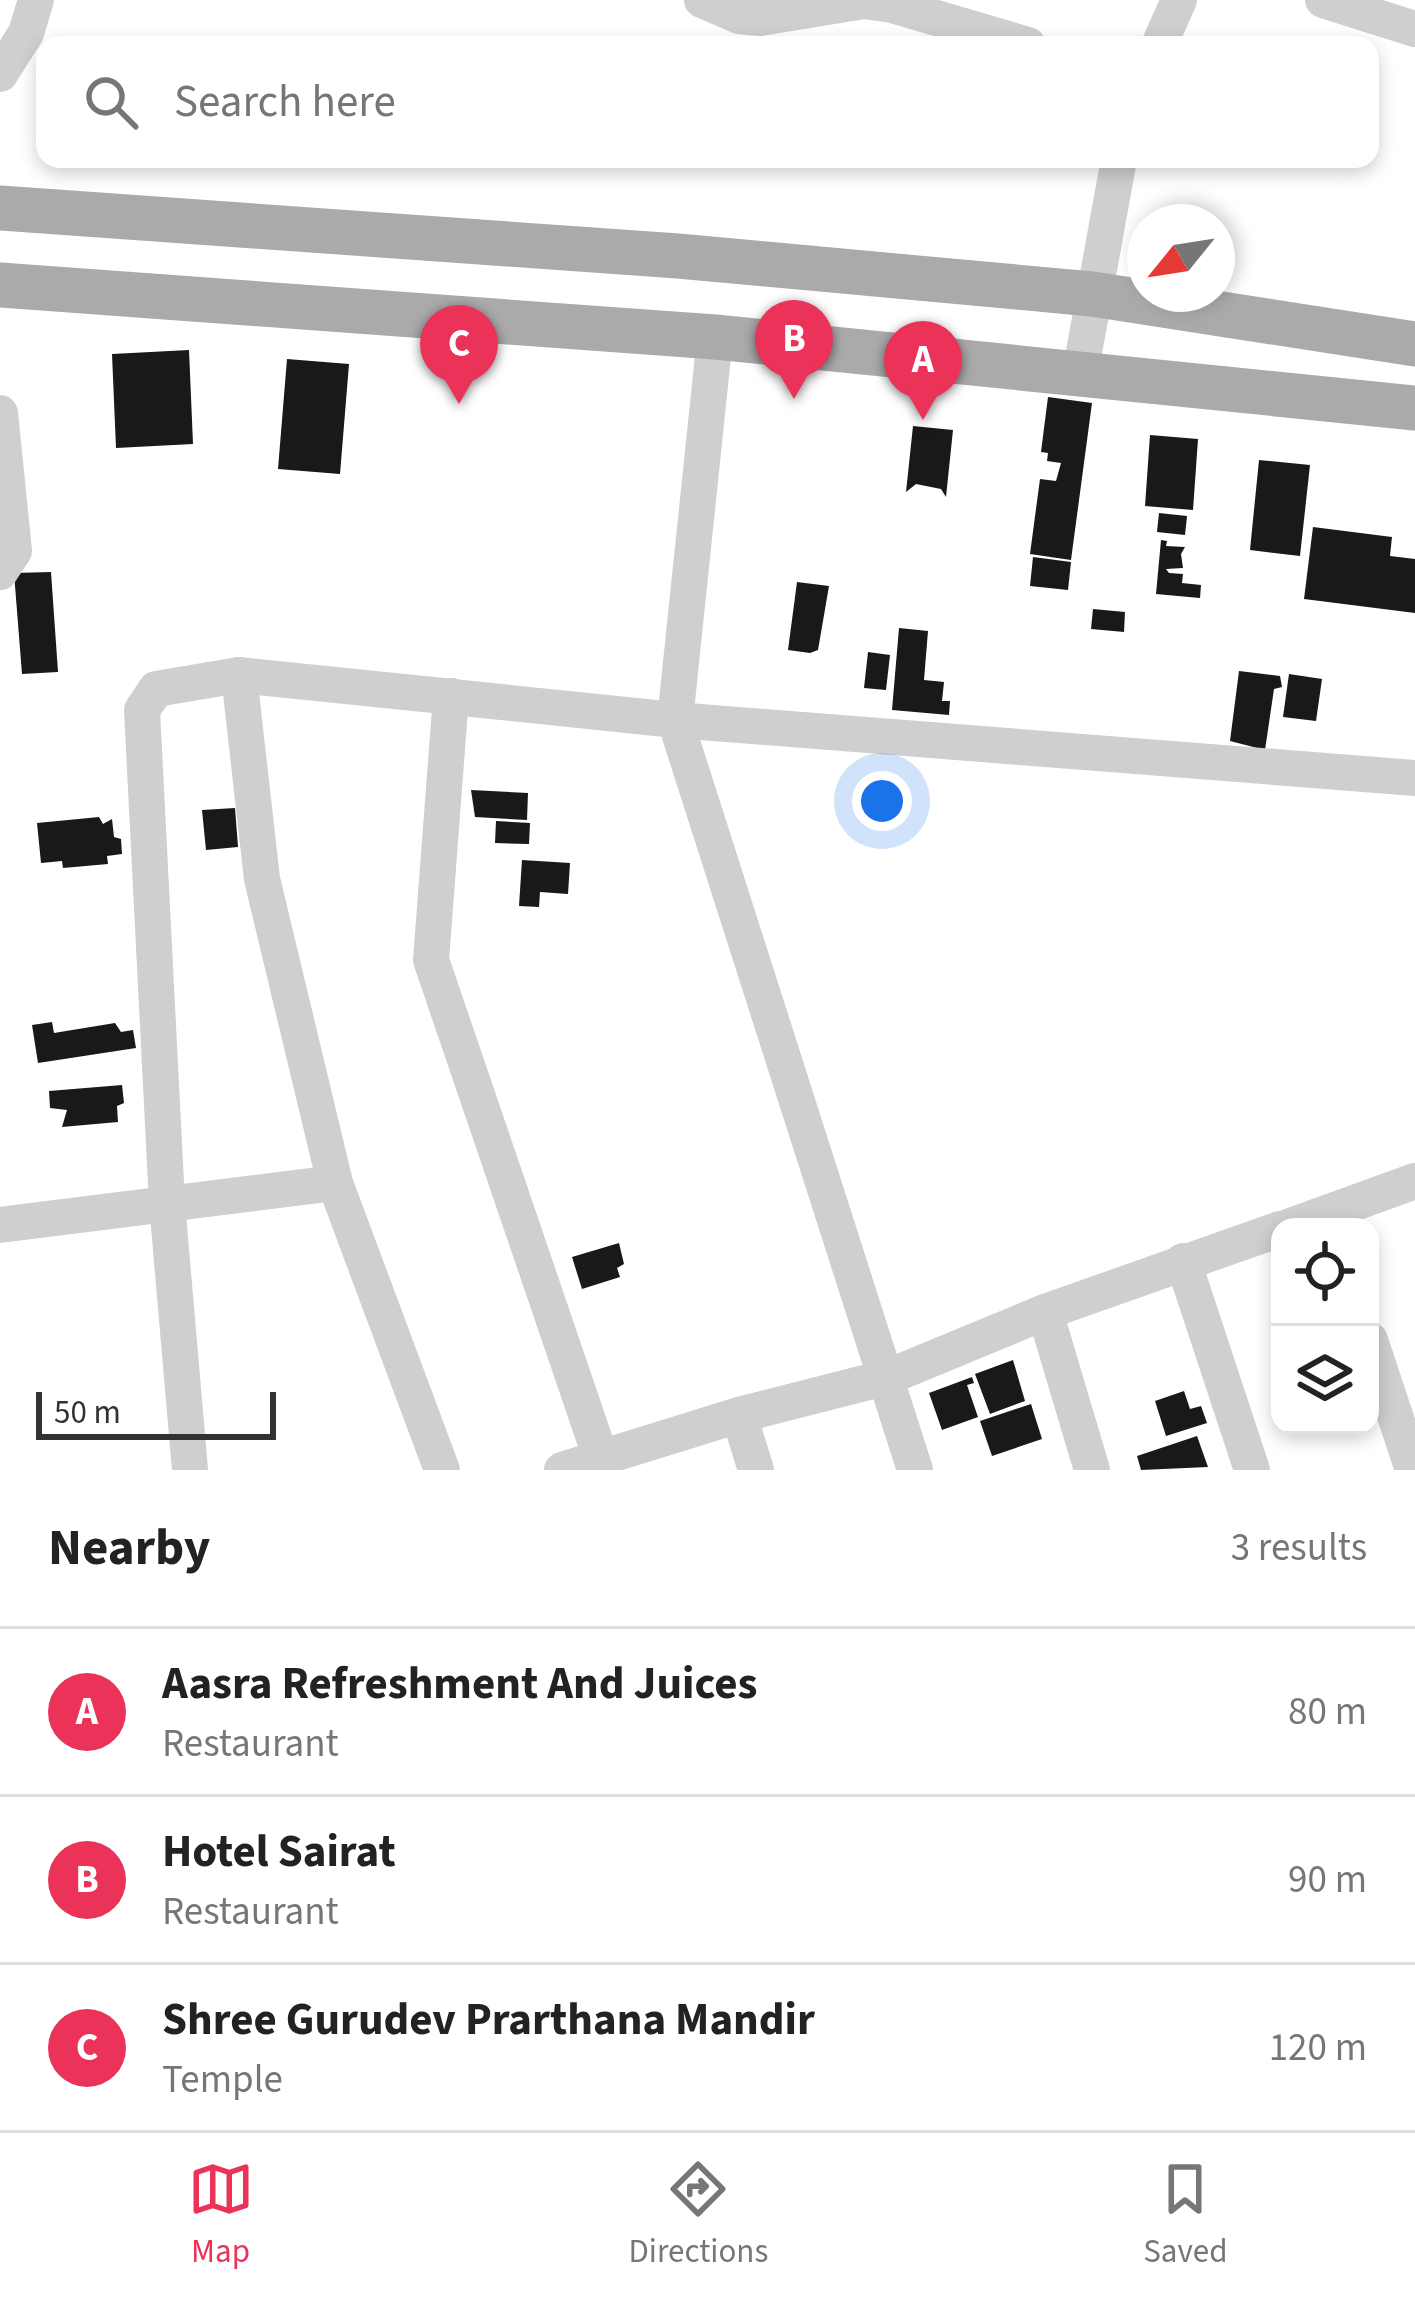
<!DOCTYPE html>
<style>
:root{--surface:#fff;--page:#f6f6f6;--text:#222;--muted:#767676;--line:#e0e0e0;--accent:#eb3258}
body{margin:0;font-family:"Source Sans 3",sans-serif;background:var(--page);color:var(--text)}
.controls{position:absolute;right:36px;bottom:36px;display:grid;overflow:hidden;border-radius:24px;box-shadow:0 6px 18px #0003}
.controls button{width:108px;height:108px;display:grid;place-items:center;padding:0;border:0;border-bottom:3px solid var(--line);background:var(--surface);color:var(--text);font:60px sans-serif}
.compass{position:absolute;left:1127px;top:204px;width:108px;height:108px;border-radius:50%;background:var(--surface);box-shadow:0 6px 18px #0003;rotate:240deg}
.scale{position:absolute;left:36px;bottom:30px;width:240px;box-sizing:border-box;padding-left:12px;border:6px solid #323232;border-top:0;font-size:33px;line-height:42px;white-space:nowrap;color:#323232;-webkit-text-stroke:9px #fff;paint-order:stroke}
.you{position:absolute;left:882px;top:801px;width:42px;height:42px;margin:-30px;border:9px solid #fff;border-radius:50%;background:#1a73e8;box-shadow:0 0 0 18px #1a73e833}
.badge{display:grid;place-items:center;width:78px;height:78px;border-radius:50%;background:var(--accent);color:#fff;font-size:39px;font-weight:700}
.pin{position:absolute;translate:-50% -99px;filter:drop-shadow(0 3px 6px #0008)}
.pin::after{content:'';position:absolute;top:63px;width:42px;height:36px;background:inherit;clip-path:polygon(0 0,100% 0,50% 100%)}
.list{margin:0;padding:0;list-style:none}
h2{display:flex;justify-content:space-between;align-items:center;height:156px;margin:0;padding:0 48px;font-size:51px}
h2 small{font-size:39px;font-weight:400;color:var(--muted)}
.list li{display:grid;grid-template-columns:78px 1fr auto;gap:36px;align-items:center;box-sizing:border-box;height:168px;padding:0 48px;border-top:3px solid var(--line)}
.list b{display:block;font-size:45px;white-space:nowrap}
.list p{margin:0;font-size:39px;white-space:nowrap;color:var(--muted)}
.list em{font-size:39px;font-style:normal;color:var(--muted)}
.icon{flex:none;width:66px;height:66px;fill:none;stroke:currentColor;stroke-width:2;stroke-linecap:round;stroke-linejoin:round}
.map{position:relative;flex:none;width:1415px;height:1470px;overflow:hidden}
.search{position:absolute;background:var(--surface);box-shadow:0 6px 18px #0003;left:36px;right:36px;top:36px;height:132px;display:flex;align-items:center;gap:30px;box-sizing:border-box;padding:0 42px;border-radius:24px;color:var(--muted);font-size:45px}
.sheet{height:660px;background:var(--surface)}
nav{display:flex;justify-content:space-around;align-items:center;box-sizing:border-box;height:168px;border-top:3px solid var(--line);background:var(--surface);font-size:33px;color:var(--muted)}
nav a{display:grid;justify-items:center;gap:6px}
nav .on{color:var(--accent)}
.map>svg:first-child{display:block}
.building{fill:#191919}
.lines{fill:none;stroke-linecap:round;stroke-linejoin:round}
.minor{stroke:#cfcfcf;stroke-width:36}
.major{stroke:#aaa;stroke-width:45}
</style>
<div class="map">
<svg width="1415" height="1470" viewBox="0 0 1415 1470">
<rect width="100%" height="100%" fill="#fff"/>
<!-- building -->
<g class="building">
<polygon points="189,350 193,444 116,448 112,354"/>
<polygon points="287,359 349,364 340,474 278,469"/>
<polygon points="1048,397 1092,403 1071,560 1030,554 1040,479 1056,481 1061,463 1047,461 1048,453 1041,452"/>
<polygon points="913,426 953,430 946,497 941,489 916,484 906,492"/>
<polygon points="1150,435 1198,439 1193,510 1145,506"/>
<polygon points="1259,460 1310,465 1300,556 1250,550"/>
<polygon points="1159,513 1187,516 1185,535 1157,532"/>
<polygon points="1313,527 1392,537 1390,556 1415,559 1415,613 1304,599"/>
<polygon points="1161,540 1167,541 1166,546 1185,547 1181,554 1183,568 1166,569 1169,573 1183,574 1182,583 1201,585 1200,598 1156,594"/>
<polygon points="1033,557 1071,562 1068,590 1030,586"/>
<polygon points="51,572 58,672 22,674 14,573"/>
<polygon points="797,582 829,586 818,650 810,653 788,650"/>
<polygon points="1093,609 1125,612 1124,632 1091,629"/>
<polygon points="899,628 928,631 924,680 944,682 942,701 950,701 949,715 892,710"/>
<polygon points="868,652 890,655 886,690 864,688"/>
<polygon points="1239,671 1280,676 1282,687 1274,689 1265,750 1230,741"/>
<polygon points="1289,674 1322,679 1316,721 1283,717"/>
<polygon points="471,790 528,793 527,820 475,817"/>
<polygon points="235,808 238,847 206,850 202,810"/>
<polygon points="99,817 103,824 112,819 114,837 121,839 122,854 107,856 108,864 63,868 62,861 41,863 37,823"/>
<polygon points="496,821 530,823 529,844 495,843"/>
<polygon points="522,860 570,863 568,894 540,892 539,907 519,906"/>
<polygon points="52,1022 54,1033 115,1023 121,1032 133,1030 136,1048 38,1063 32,1025"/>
<polygon points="122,1085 124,1103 117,1106 118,1122 62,1127 67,1110 50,1108 49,1091"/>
<polygon points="619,1243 624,1264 617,1268 620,1277 582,1289 572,1257"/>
<polygon points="1013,1360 1025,1401 990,1414 975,1374"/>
<polygon points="972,1377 974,1383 967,1385 978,1417 942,1430 929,1393"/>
<polygon points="1184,1391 1190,1409 1201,1406 1207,1423 1166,1436 1155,1401"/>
<polygon points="1031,1404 1042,1439 992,1456 980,1421"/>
<polygon points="1197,1436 1208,1467 1141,1470 1137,1456"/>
</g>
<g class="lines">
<!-- minor -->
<g class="minor">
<polyline points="702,0 739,16 760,18 864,1 892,5 1028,45"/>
<polyline points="1323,0 1415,29"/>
<polyline points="1159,45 1179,0"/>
<polyline points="0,74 26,33 36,0"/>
<polyline points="715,337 675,720 915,1470"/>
<polyline points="1080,374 1119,159"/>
<polyline points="0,413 14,551 0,572"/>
<polyline points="239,675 262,879 335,1183 442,1470"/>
<polyline points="451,696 431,960 605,1470"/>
<polyline points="0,1225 335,1183"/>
<polyline points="1288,1227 1415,1181"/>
<polyline points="1183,1261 1252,1470"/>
<polyline points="1045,1312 1092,1470"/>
<polyline points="1370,1340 1413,1470"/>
<polyline points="739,1415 756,1470"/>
<polyline points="190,1470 167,1203 142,710 156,689 239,675 675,720 1415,778"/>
<polyline points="562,1470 739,1415 888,1377 1045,1312 1280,1229"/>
</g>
<!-- major -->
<g class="major">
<polyline points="0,208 678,256 1092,294 1415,344"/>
<polyline points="0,285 715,337 1415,408"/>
</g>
</g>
</svg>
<div class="controls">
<button><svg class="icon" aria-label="locate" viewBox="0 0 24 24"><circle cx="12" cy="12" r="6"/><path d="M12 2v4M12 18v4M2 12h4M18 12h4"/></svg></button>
<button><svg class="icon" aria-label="layers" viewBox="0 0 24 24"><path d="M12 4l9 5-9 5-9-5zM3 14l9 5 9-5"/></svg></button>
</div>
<svg class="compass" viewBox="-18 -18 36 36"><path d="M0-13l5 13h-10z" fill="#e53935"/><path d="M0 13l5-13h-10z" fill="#767676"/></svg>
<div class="scale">50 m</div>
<div class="you"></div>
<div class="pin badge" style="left:923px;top:420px">A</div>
<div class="pin badge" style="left:794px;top:399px">B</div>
<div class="pin badge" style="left:459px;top:404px">C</div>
<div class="search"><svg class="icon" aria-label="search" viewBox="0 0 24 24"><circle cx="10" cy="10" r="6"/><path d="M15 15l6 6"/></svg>Search here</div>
</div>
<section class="sheet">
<h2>Nearby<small>3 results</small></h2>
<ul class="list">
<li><span class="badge">A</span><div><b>Aasra Refreshment And Juices</b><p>Restaurant</p></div><em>80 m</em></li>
<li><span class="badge">B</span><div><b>Hotel Sairat</b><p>Restaurant</p></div><em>90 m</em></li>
<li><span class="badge">C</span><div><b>Shree Gurudev Prarthana Mandir</b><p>Temple</p></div><em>120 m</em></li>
</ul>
</section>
<nav>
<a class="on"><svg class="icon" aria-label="map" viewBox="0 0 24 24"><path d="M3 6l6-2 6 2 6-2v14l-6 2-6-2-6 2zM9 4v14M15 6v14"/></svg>Map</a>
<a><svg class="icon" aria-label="directions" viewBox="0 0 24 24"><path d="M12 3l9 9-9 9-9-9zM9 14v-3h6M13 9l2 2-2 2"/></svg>Directions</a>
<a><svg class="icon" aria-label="saved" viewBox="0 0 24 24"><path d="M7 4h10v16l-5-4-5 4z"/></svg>Saved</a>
</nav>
